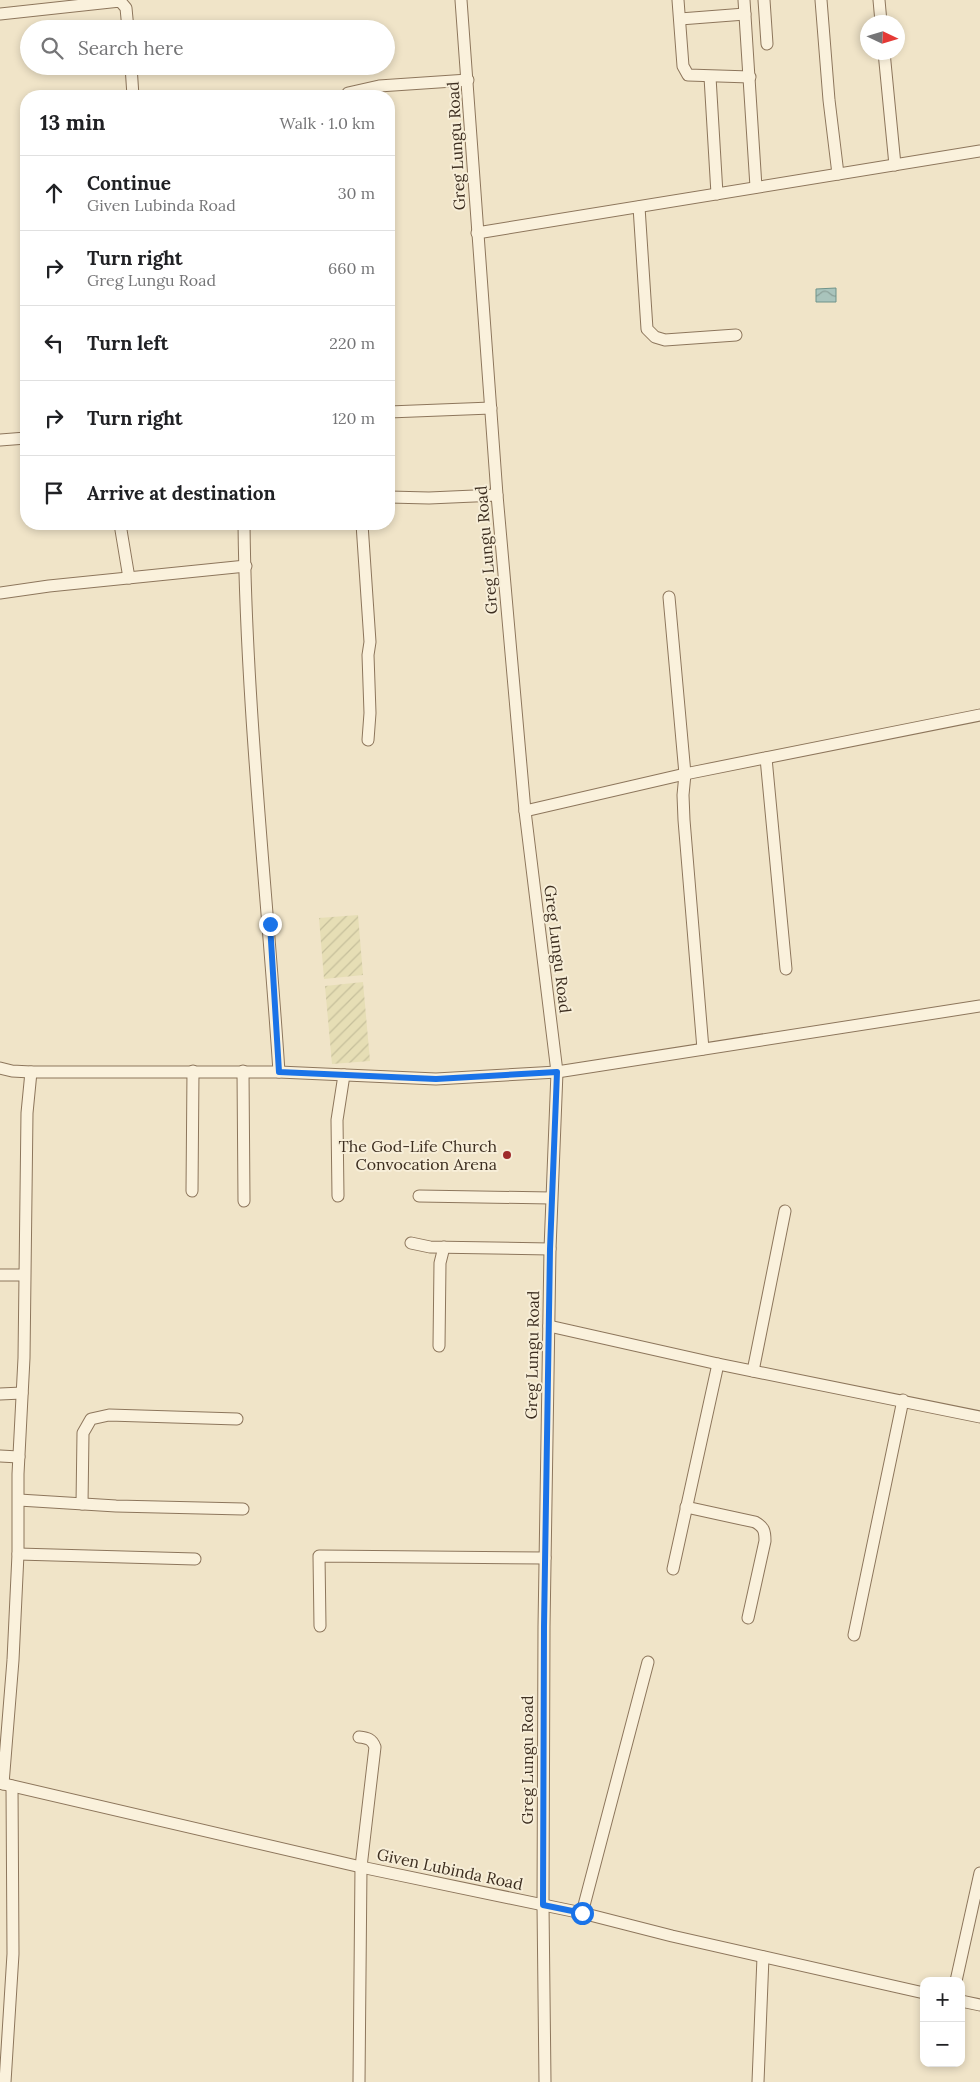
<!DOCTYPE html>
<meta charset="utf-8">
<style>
:root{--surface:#fff;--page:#f2f2f2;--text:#202124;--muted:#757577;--line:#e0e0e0}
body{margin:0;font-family:Lora,serif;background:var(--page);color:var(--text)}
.controls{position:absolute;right:15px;bottom:15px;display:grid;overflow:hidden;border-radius:10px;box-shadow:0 2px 8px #0003}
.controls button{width:45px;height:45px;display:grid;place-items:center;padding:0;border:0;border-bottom:1px solid var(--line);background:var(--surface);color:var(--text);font:25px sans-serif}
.compass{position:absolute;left:860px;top:15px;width:45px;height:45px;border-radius:50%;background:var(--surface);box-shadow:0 2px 8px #0003;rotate:94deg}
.stop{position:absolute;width:15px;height:15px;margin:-11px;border:4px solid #1a73e8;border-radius:50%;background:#fff}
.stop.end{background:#1a73e8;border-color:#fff;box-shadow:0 1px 5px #0008}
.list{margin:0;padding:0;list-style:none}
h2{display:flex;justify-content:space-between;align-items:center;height:65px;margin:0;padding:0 20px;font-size:21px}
h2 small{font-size:16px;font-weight:400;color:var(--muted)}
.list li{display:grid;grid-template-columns:32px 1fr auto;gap:15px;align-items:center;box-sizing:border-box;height:75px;padding:0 20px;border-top:1px solid var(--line)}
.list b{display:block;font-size:19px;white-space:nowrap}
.list p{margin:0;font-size:16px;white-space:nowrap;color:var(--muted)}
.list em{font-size:16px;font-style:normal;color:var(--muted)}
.icon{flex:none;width:28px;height:28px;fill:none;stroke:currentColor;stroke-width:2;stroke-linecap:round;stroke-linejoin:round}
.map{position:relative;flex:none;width:980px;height:2082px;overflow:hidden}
.search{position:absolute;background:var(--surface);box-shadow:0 2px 8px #0003;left:20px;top:20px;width:375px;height:55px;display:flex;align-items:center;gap:12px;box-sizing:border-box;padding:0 18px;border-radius:28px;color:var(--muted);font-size:19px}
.panel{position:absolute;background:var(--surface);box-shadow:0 2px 8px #0003;left:20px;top:90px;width:375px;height:440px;border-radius:20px}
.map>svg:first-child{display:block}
.farmland{fill:url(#farmland-furrows)}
.water{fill:url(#water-waves);stroke:#6f938a}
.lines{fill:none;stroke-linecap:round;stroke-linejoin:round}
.minor-casing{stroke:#8d765c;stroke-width:13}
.minor{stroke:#faf1dc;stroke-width:11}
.route{stroke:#1a73e8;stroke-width:6}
.poi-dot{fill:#9e2a2b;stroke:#f7eed8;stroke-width:2}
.labels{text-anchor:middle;stroke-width:4;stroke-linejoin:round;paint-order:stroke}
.street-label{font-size:16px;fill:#3d2e20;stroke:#f7eed8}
.poi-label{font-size:16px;fill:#3d2e20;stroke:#f7eed8;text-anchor:end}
</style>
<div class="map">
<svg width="980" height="2082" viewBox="0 0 980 2082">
<defs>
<pattern id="farmland-furrows" width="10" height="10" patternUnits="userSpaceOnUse" patternTransform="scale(1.25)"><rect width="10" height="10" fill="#e6deb5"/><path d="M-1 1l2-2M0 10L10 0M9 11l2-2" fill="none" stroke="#c6bf9b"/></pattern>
<pattern id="water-waves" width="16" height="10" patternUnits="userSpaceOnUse" patternTransform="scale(1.25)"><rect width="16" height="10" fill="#a9c4bc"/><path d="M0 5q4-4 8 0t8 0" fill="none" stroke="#8ba098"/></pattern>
</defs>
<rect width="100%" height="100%" fill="#f0e4c8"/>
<!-- farmland -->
<g class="farmland">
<polygon points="358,915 363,975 324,979 319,918"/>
<polygon points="363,982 370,1061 332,1064 325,986"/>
</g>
<!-- water -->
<polygon class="water" points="836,288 836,302 816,302 816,289"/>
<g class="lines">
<defs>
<g id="minor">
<polyline points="461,0 497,495 525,811 557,1072 550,1249 544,1627 543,1905 545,2082"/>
<polyline points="678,0 683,66 688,75 750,77"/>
<polyline points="744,0 756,187"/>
<polyline points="764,0 767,44"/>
<polyline points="821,0 829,100 838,174"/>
<polyline points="879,0 881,22"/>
<polyline points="0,14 120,1 126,8 128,29"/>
<polyline points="680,19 745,14"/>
<polyline points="884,52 895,165"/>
<polyline points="131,66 133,96"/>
<polyline points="710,77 717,194"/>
<polyline points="348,93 379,86 468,80"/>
<polyline points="639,207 647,329 655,337 665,340 736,335"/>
<polyline points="477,233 980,151"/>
<polyline points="389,412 491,408"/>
<polyline points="0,440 26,438"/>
<polyline points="389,497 429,498 497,495"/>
<polyline points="120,524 129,578"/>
<path d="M244,524C246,707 267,889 279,1072"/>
<polyline points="362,524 370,642 368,655 370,713 368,740"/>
<polyline points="0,593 49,586 246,566"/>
<polyline points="669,597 685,774 683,795 684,820 703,1049"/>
<polyline points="766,758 786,969"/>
<polyline points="525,811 685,774 980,715"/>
<polyline points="0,1068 12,1071 31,1072 279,1072 436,1079 557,1072 980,1006"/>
<polyline points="243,1071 244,1201"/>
<polyline points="192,1191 193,1071"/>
<polyline points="338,1196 337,1120 344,1075"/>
<polyline points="419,1196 551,1198"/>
<polyline points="411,1243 430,1247 550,1249"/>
<polyline points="0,1275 24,1275"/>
<polyline points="549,1326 718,1364 980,1417"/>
<polyline points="439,1346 440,1263 444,1247"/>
<polyline points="753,1371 785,1211"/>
<polyline points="0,1394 22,1393"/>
<polyline points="0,1456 19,1457"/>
<polyline points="19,1500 116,1506 243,1509"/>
<polyline points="82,1504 83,1433 91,1419 109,1415 237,1419"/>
<path d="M686,1507L755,1522C764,1527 765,1531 765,1541L748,1618"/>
<polyline points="18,1554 195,1559"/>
<polyline points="673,1569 718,1364"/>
<polyline points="320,1626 319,1556 545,1558"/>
<polyline points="854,1635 903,1400"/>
<polyline points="0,1783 361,1867 582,1913 672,1936 924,1993"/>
<polyline points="3,1784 13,1660 18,1554 18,1474 24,1358 27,1113 31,1072"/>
<polyline points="582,1913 648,1662"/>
<polyline points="956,1981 980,1873"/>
<polyline points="961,2001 980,2005"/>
<polyline points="5,2082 13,1954 12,1786"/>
<path d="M359,2082L361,1867L375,1747C372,1739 368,1738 359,1737"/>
<polyline points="758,2082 763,1957"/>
</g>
</defs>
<!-- minor casing -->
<use href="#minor" class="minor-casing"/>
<!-- minor -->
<use href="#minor" class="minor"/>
</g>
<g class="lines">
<!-- route -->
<polyline class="route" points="270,924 279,1072 436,1079 557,1072 550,1249 544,1627 543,1905 582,1913"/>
</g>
<!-- markers -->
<circle class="poi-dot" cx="507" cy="1155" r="5"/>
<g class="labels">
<!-- street labels -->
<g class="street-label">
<text transform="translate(456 146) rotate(-93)" y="6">Greg Lungu Road</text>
<text transform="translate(486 550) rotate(-95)" y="6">Greg Lungu Road</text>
<text transform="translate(558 949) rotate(83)" y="6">Greg Lungu Road</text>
<text transform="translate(532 1355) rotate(-89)" y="6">Greg Lungu Road</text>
<text transform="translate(527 1760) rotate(-90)" y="6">Greg Lungu Road</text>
<text transform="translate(450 1869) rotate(12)" y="6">Given Lubinda Road</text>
</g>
<!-- poi labels -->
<g class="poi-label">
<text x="497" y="1152">The God-Life Church<tspan x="497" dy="18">Convocation Arena</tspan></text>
</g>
</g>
</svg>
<div class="controls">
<button>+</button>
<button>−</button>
</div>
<svg class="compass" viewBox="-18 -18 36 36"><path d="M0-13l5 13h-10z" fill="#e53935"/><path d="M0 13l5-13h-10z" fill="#757577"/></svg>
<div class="stop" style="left:582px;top:1913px"></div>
<div class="stop end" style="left:270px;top:924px"></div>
<div class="search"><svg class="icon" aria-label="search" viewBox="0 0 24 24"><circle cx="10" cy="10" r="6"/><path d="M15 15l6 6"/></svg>Search here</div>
<section class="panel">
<h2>13 min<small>Walk · 1.0 km</small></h2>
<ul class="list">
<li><svg class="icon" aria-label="ahead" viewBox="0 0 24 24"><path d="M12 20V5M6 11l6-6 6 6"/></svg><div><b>Continue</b><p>Given Lubinda Road</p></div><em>30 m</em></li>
<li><svg class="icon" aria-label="right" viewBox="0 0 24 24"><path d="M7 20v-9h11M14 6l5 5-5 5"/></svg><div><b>Turn right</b><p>Greg Lungu Road</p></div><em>660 m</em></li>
<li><svg class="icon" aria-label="left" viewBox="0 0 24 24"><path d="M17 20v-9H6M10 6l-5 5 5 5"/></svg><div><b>Turn left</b></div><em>220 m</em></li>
<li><svg class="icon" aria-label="right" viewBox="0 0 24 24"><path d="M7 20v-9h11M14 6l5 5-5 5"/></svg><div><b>Turn right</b></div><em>120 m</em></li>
<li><svg class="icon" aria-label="arrive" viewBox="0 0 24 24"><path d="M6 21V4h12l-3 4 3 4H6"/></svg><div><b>Arrive at destination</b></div></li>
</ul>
</section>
</div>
